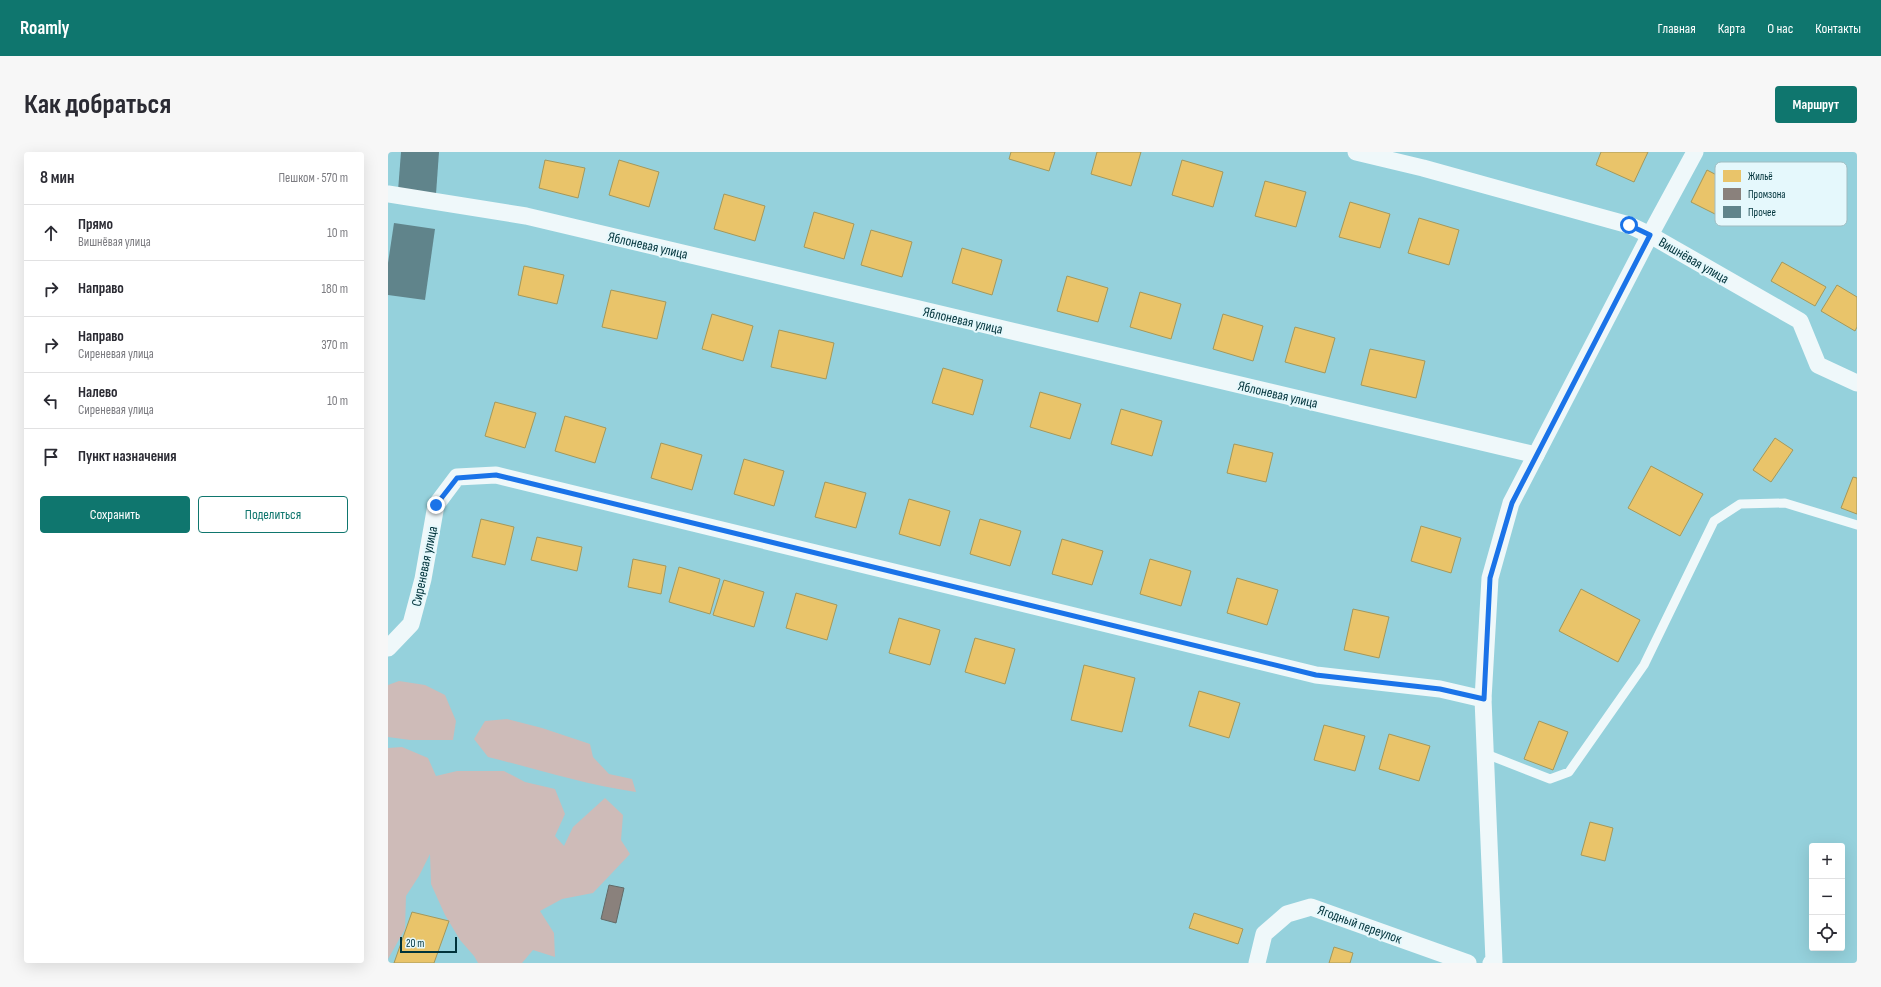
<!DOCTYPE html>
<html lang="ru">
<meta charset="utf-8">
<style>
:root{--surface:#fff;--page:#f7f7f7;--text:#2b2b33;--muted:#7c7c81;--line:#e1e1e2;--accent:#0f766e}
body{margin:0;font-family:"Sofia Sans Condensed",sans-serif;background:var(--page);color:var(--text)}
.controls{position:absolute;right:12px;bottom:12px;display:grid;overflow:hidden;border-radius:4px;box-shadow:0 4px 16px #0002}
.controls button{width:36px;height:36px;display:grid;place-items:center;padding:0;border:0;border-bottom:1px solid var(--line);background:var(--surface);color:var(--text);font:20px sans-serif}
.scale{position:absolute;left:12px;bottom:10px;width:57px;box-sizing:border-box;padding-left:4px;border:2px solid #00333b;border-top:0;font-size:11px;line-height:14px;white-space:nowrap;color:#00333b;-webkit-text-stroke:3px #e5f8fc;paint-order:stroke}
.stop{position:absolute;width:12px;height:12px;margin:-9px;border:3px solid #1a73e8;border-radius:50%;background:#fff}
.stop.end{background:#1a73e8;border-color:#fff;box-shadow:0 1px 4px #0008}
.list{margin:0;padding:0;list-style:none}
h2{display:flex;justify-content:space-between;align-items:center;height:52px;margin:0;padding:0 16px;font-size:17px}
h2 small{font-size:13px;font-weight:400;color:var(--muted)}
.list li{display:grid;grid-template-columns:26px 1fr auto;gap:12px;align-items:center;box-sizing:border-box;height:56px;padding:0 16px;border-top:1px solid var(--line)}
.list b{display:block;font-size:15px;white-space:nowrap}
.list p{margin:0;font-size:13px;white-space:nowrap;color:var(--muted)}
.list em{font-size:13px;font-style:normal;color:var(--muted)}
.actions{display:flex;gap:8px;padding:12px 16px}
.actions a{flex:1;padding:9px 0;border:1px solid var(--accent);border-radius:4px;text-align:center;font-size:14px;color:var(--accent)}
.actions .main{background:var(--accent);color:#fff}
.icon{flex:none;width:22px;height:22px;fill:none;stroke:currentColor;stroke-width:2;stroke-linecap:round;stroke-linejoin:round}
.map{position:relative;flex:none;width:1469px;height:811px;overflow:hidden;border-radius:4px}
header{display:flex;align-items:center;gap:24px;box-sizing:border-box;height:56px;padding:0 20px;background:var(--accent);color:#fff}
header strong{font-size:19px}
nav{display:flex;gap:22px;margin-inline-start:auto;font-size:14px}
.intro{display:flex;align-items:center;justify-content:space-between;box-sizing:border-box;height:96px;padding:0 24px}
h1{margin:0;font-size:28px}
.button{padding:10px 18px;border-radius:4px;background:var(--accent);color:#fff;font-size:14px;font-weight:700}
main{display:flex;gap:24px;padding:0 24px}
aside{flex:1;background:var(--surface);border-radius:4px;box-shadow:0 4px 16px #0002}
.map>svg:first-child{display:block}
.green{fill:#cebbb8}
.homes{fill:#e9c46a;stroke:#a3985c}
.industry{fill:#8a817c;stroke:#616a68}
.building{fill:#60848b}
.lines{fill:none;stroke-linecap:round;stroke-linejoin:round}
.lane{stroke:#eff8fa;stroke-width:9}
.street{stroke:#eff8fa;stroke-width:17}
.route{stroke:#1a73e8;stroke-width:5}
.labels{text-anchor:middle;stroke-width:4;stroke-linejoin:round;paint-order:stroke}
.street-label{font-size:14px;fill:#00333b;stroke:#e5f8fc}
.key{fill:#e5f8fc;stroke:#a0bdc2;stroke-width:1}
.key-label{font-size:11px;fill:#00333b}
</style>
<header>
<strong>Roamly</strong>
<nav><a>Главная</a><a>Карта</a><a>О нас</a><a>Контакты</a></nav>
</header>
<div class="intro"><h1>Как добраться</h1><a class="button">Маршрут</a></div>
<main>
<aside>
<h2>8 мин<small>Пешком · 570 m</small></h2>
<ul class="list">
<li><svg class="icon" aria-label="ahead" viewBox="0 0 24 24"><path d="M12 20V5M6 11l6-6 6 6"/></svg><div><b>Прямо</b><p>Вишнёвая улица</p></div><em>10 m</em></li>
<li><svg class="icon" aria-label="right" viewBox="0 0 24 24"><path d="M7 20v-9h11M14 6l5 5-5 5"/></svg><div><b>Направо</b></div><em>180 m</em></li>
<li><svg class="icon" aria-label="right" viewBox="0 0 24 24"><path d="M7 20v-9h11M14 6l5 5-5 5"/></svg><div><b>Направо</b><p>Сиреневая улица</p></div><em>370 m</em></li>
<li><svg class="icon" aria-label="left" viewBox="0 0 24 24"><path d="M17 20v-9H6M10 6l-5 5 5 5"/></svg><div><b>Налево</b><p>Сиреневая улица</p></div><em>10 m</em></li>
<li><svg class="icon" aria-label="arrive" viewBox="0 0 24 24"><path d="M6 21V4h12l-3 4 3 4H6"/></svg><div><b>Пункт назначения</b></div></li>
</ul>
<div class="actions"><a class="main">Сохранить</a><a>Поделиться</a></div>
</aside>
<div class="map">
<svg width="1469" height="811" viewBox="0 0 1469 811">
<rect width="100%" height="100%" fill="#95d1dc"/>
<!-- green -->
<g class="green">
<polygon points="11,529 37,533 57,543 68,569 65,588 22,588 0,585 0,533"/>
<path d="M119,567L154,576L202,592L205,605L221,622L244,627L248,640C197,633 149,617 100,605L86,587L97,569Z"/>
<polygon points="14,595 40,606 48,624 69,619 116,619 137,630 167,637 177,662 167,684 176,694 185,675 217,646 235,663 233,688 242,702 205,741 174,747 152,759 166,781 167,805 145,798 134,811 90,811 86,804 72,788 57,763 43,732 42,702 31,724 18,744 17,777 0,807 0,596"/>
</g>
<!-- homes -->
<g class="homes">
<polygon points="623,0 667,0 661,19 621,7"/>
<polygon points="709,0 753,0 743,34 703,22"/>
<polygon points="1213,0 1260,0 1246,30 1208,13"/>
<polygon points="157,8 197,16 190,46 151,36"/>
<polygon points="231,8 271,20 261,55 221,43"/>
<polygon points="794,8 835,20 825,55 784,43"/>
<polygon points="1319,18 1346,32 1329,63 1303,50"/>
<polygon points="877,29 918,40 908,75 867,64"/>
<polygon points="336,42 377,54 367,89 326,77"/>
<polygon points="962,50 1002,62 992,96 951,85"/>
<polygon points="426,60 466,72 456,107 416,95"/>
<polygon points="1031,66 1071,78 1061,113 1020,101"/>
<polygon points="483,78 524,90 514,125 473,113"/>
<polygon points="574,96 614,108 604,143 564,131"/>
<polygon points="1394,110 1438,135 1427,154 1383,129"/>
<polygon points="136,114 176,123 169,152 130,143"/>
<polygon points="679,124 720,136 710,170 669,159"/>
<polygon points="1449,133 1469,145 1469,175 1467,179 1433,159"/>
<polygon points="223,138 278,150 269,187 214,175"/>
<polygon points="752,140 793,152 783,187 742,175"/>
<polygon points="324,162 365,174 355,209 314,197"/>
<polygon points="835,162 875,174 865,209 825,197"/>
<polygon points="907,175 947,186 937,221 897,210"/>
<polygon points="391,178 446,191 438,227 383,215"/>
<polygon points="982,197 1037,209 1028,246 973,233"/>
<polygon points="555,216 595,228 585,263 544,251"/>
<polygon points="652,240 693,252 682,287 642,275"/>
<polygon points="107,250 148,261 137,296 97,284"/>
<polygon points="733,257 774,269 764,304 723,292"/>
<polygon points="177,264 218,276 207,311 167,299"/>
<polygon points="1387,286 1405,298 1383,330 1365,318"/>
<polygon points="273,291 314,303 304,338 263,326"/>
<polygon points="846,292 885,301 878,330 839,321"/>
<polygon points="356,307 396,319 386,354 346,342"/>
<polygon points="1263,314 1315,342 1292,384 1240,356"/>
<polygon points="1465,325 1469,326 1469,362 1453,356"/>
<polygon points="437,330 478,341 468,376 427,365"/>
<polygon points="521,347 562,359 552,394 511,382"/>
<polygon points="93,367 126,375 117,413 84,405"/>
<polygon points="592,367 633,379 622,414 582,402"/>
<polygon points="1033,374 1073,386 1063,421 1023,409"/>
<polygon points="149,385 194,395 189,419 143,408"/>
<polygon points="674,387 715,399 704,433 664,422"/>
<polygon points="245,407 278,414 273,442 240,435"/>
<polygon points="762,407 803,419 793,454 752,442"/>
<polygon points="291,415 332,427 322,462 281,450"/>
<polygon points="849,426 890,438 879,473 839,461"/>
<polygon points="336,428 376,440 366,475 325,463"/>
<polygon points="1193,437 1252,468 1230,510 1171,479"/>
<polygon points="408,441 449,453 439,488 398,476"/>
<polygon points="965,457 1001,465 991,506 956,498"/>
<polygon points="511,466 552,478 542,513 501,501"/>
<polygon points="587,486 627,497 617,532 577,520"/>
<polygon points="696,513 747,526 734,580 683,568"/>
<polygon points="811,539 852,551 841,586 801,574"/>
<polygon points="1151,569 1180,580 1165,618 1136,607"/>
<polygon points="936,573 977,584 967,619 926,608"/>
<polygon points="1001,582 1042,594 1031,629 991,617"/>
<polygon points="1202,670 1225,676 1217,709 1193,703"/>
<polygon points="24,760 61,769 46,811 6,811"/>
<polygon points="806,761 855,777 850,792 801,776"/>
<polygon points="946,795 965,801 962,811 941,811"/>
</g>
<!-- industry -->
<polygon class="industry" points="221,733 236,736 228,771 213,767"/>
<!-- building -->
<g class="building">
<polygon points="13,0 51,0 48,42 10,39"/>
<polygon points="6,71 47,77 37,148 0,143 0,111"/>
</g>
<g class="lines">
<!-- lane -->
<polyline class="lane" points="1098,602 1162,627 1181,620 1256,513 1326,369 1352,352 1397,351 1469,373"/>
<!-- street -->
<g class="street">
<polyline points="968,0 1035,16 1241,73 1262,83 1412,169 1430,213 1469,231"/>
<polyline points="0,42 138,64 1148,303"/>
<polyline points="0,496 23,472 35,427 48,353 69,325 108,323 928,523 1052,537 1095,547"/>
<polyline points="869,811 876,782 899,762 923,755 1080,811"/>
<polyline points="1103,811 1106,809 1095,547 1102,426 1123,351 1262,83 1307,0"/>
</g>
</g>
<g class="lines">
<!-- route -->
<polyline class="route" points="48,353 69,326 108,323 928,523 1052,537 1096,547 1102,426 1124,351 1262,83 1241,73"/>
</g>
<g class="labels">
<!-- street labels -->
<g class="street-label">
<text transform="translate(260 93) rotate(13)" y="5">Яблоневая улица</text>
<text transform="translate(1306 108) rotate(30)" y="5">Вишнёвая улица</text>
<text transform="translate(575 168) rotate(13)" y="5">Яблоневая улица</text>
<text transform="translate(890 242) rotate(13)" y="5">Яблоневая улица</text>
<text transform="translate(36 414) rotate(-78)" y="5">Сиреневая улица</text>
<text transform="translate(972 772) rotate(20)" y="5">Ягодный переулок</text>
</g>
</g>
<!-- legend -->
<rect x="1327" y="10" width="132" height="64" rx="6" class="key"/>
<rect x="1335" y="18" width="18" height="12" fill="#e9c46a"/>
<rect x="1335" y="36" width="18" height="12" fill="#8a817c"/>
<rect x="1335" y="54" width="18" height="12" fill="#60848b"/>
<g class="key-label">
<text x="1360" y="28">Жильё</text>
<text x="1360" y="46">Промзона</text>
<text x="1360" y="64">Прочее</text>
</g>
</svg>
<div class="controls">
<button>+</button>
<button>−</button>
<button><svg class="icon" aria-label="locate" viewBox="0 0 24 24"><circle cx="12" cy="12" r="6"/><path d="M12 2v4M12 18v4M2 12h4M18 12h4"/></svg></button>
</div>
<div class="scale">20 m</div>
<div class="stop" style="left:1241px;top:73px"></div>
<div class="stop end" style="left:48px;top:353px"></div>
</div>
</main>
